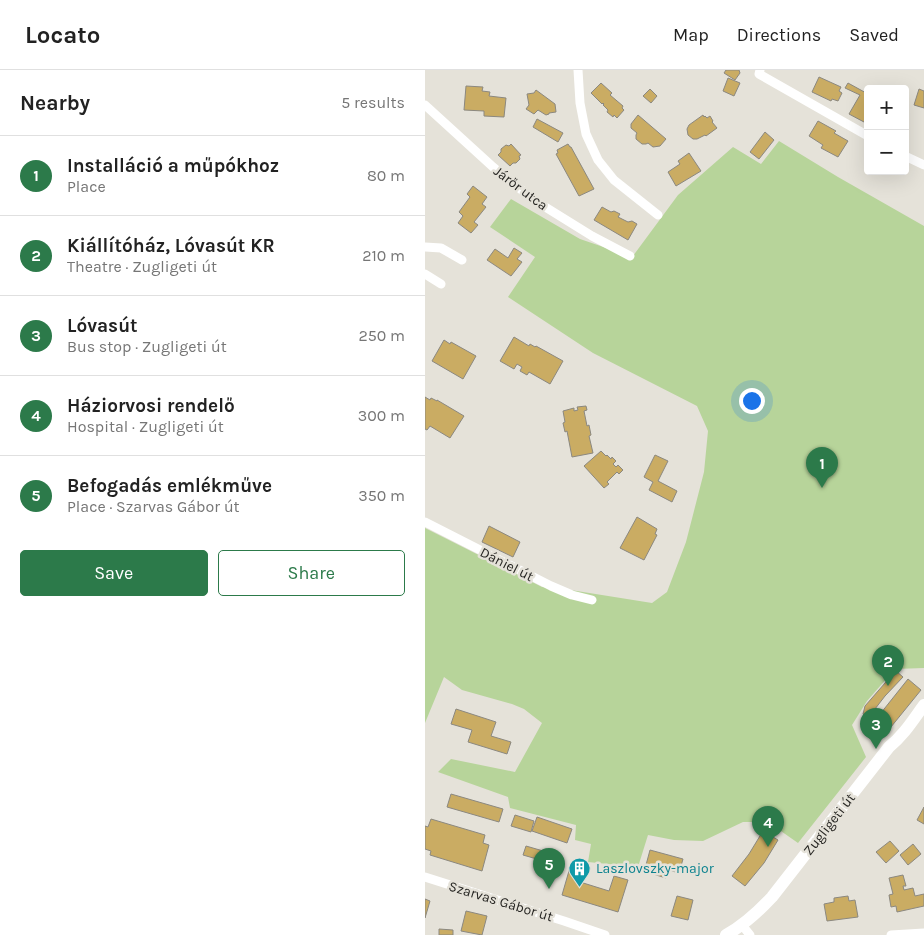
<!DOCTYPE html>
<meta charset="utf-8">
<style>
:root{--surface:#fff;--page:#f6f6f6;--text:#222;--muted:#767676;--line:#e0e0e0;--accent:#2c7a4a}
body{margin:0;font-family:Karla,sans-serif;background:var(--page);color:var(--text)}
.controls{position:absolute;right:15px;top:15px;display:grid;overflow:hidden;border-radius:5px;box-shadow:0 5px 20px #0002}
.controls button{width:45px;height:45px;display:grid;place-items:center;padding:0;border:0;border-bottom:1px solid var(--line);background:var(--surface);color:var(--text);font:25px sans-serif}
.you{position:absolute;left:326px;top:330px;width:18px;height:18px;margin:-12px;border:4px solid #fff;border-radius:50%;background:#1a73e8;box-shadow:0 0 0 8px #1a73e833}
.badge{display:grid;place-items:center;width:32px;height:32px;border-radius:50%;background:var(--accent);color:#fff;font-size:16px;font-weight:700}
.pin{position:absolute;translate:-50% -41px;filter:drop-shadow(0 1px 2px #0008)}
.pin::after{content:'';position:absolute;top:26px;width:18px;height:15px;background:inherit;clip-path:polygon(0 0,100% 0,50% 100%)}
.list{margin:0;padding:0;list-style:none}
h2{display:flex;justify-content:space-between;align-items:center;height:65px;margin:0;padding:0 20px;font-size:21px}
h2 small{font-size:16px;font-weight:400;color:var(--muted)}
.list li{display:grid;grid-template-columns:32px 1fr auto;gap:15px;align-items:center;box-sizing:border-box;height:80px;padding:0 20px;border-top:1px solid var(--line)}
.list b{display:block;font-size:19px;white-space:nowrap}
.list p{margin:0;font-size:16px;white-space:nowrap;color:var(--muted)}
.list em{font-size:16px;font-style:normal;color:var(--muted)}
.actions{display:flex;gap:10px;padding:15px 20px}
.actions a{flex:1;padding:11px 0;border:1px solid var(--accent);border-radius:5px;text-align:center;font-size:18px;color:var(--accent)}
.actions .main{background:var(--accent);color:#fff}
.map{position:relative;flex:none;width:499px;height:865px;overflow:hidden}
header{display:flex;align-items:center;gap:30px;box-sizing:border-box;height:70px;padding:0 25px;background:var(--surface);border-bottom:1px solid var(--line)}
header strong{font-size:24px}
nav{display:flex;gap:28px;margin-inline-start:auto;font-size:18px}
main{display:flex}
aside{flex:1;background:var(--surface)}
.map>svg:first-child{display:block}
.green{fill:#b7d49a}
.building{fill:#caac63;stroke:#8b8880}
.lines{fill:none;stroke-linecap:round;stroke-linejoin:round}
.street{stroke:#fff;stroke-width:9}
.secondary{stroke:#fff;stroke-width:12}
.labels{text-anchor:middle;stroke-width:5;stroke-linejoin:round;paint-order:stroke}
.street-label{font-size:14px;fill:#272623;stroke:#e5e2d9}
.culture-label{font-size:14px;fill:#0d838f;stroke:#e5e2d9;text-anchor:start}
</style>
<header>
<strong>Locato</strong>
<nav><a>Map</a><a>Directions</a><a>Saved</a></nav>
</header>
<main>
<aside>
<h2>Nearby<small>5 results</small></h2>
<ul class="list">
<li><span class="badge">1</span><div><b>Installáció a műpókhoz</b><p>Place</p></div><em>80 m</em></li>
<li><span class="badge">2</span><div><b>Kiállítóház, Lóvasút KR</b><p>Theatre · Zugligeti út</p></div><em>210 m</em></li>
<li><span class="badge">3</span><div><b>Lóvasút</b><p>Bus stop · Zugligeti út</p></div><em>250 m</em></li>
<li><span class="badge">4</span><div><b>Háziorvosi rendelő</b><p>Hospital · Zugligeti út</p></div><em>300 m</em></li>
<li><span class="badge">5</span><div><b>Befogadás emlékműve</b><p>Place · Szarvas Gábor út</p></div><em>350 m</em></li>
</ul>
<div class="actions"><a class="main">Save</a><a>Share</a></div>
</aside>
<div class="map">
<svg width="499" height="865" viewBox="0 0 499 865">
<rect width="100%" height="100%" fill="#e5e2d9"/>
<!-- green -->
<polygon class="green" points="354,71 413,107 499,156 499,598 470,599 442,631 427,655 441,687 373,773 343,752 318,752 278,771 249,770 223,765 213,797 163,792 166,774 150,770 151,755 85,738 83,727 13,702 26,689 90,702 117,653 99,639 87,634 37,620 19,607 0,653 0,458 117,517 133,518 227,533 242,522 261,472 279,402 283,361 272,336 168,283 83,227 110,187 65,157 86,129 155,169 193,182 205,190 253,125 308,77 336,94"/>
<!-- building -->
<g class="building">
<polygon points="301,0 314,0 315,3 310,10 299,3"/>
<polygon points="394,7 416,17 414,21 417,23 413,31 407,29 406,31 387,22"/>
<polygon points="303,8 315,13 309,26 298,21"/>
<polygon points="176,13 187,23 185,25 198,36 197,38 199,40 192,48 189,45 188,47 182,42 183,40 178,35 179,34 178,33 177,34 166,23"/>
<polygon points="423,13 443,24 443,45 439,52 424,44 435,25 420,18"/>
<polygon points="41,16 58,17 57,21 65,22 64,26 81,28 79,47 59,46 59,41 39,40"/>
<polygon points="225,19 232,26 226,33 218,26"/>
<polygon points="494,19 499,21 499,38 489,35"/>
<polygon points="111,20 130,34 131,42 124,43 124,44 121,45 113,40 109,44 101,39 104,35 102,24 109,23"/>
<polygon points="213,45 241,69 235,76 228,77 223,73 221,74 217,74 211,69 211,65 212,63 206,58 206,54"/>
<polygon points="278,45 279,47 280,46 282,48 285,46 288,51 287,52 292,58 281,66 280,65 272,69 268,69 263,65 262,59 264,55"/>
<polygon points="112,49 138,63 133,72 108,57"/>
<polygon points="393,51 411,61 409,63 423,71 413,87 396,78 398,75 384,66"/>
<polygon points="340,62 349,70 334,89 325,82"/>
<polygon points="86,74 96,85 94,86 95,89 91,93 88,93 85,96 73,85 76,82 76,79 81,75 84,76"/>
<polygon points="143,74 145,77 146,77 169,119 154,126 131,84 133,83 132,80"/>
<polygon points="264,83 276,101 251,116 243,102 255,94 253,91"/>
<polygon points="48,116 62,127 57,134 61,137 49,152 53,155 46,163 33,153 38,146 34,142 45,127 42,124"/>
<polygon points="177,137 186,142 189,141 195,144 193,147 203,152 207,151 212,154 203,170 169,150"/>
<polygon points="89,178 97,183 92,189 97,192 86,206 62,190 70,179 83,188"/>
<polygon points="89,267 104,276 105,274 110,277 111,276 138,291 125,314 104,302 102,305 95,301 97,297 92,294 89,299 75,291"/>
<polygon points="19,270 25,274 26,272 51,286 38,309 7,291"/>
<polygon points="0,327 5,330 6,328 12,331 12,330 39,346 25,368 5,356 2,360 0,359"/>
<polygon points="161,336 162,340 159,341 162,356 164,355 166,365 164,366 168,383 147,387 142,361 140,362 138,353 140,352 138,341 149,338 149,341 153,340 152,337"/>
<polygon points="176,381 181,386 182,385 186,389 187,387 191,391 188,394 191,397 193,395 198,400 194,404 192,402 182,412 184,414 179,418 159,396"/>
<polygon points="230,385 243,391 233,411 252,421 247,432 224,420 228,412 219,407"/>
<polygon points="212,447 232,459 230,464 232,465 219,490 195,478"/>
<polygon points="64,456 95,472 88,487 57,472"/>
<polygon points="471,601 478,607 460,626 443,648 438,644 440,636 467,605"/>
<polygon points="483,609 496,620 457,668 455,667 453,670 449,671 443,667 443,662 446,659 444,658"/>
<polygon points="31,639 71,652 66,666 86,672 82,684 43,672 47,660 26,654"/>
<polygon points="26,724 78,739 74,752 22,737"/>
<polygon points="499,737 499,754 492,750"/>
<polygon points="90,745 109,751 106,762 86,756"/>
<polygon points="112,747 147,759 142,773 107,761"/>
<polygon points="6,749 60,765 58,773 64,775 57,801 5,785 6,781 0,779 0,756 3,757"/>
<polygon points="338,761 353,770 339,793 320,816 307,806 324,784"/>
<polygon points="465,771 474,781 461,793 451,782"/>
<polygon points="488,774 496,784 483,795 475,785"/>
<polygon points="101,776 132,785 129,794 98,785"/>
<polygon points="225,780 258,789 254,803 244,800 241,808 228,804 230,797 221,795"/>
<polygon points="146,794 160,798 155,812 184,821 189,806 203,810 193,842 137,825"/>
<polygon points="478,805 481,816 478,816 479,820 488,818 490,826 499,824 499,836 472,842 471,836 466,837 464,825 468,824 464,808"/>
<polygon points="252,826 268,830 263,850 246,846"/>
<polygon points="423,826 424,831 430,830 433,847 402,851 399,834 409,832 409,828"/>
<polygon points="0,829 5,831 0,848"/>
<polygon points="41,841 62,846 57,865 36,861"/>
<polygon points="14,859 28,860 28,865 14,865"/>
</g>
<g class="lines">
<!-- street -->
<g class="street">
<polyline points="153,0 155,33 161,64 173,90 189,110 233,145"/>
<polyline points="335,0 334,4 443,66"/>
<polyline points="0,35 68,97 109,130 167,166 205,186"/>
<polyline points="480,86 499,95"/>
<polyline points="0,177 16,178 37,190"/>
<polyline points="0,204 16,214"/>
<polyline points="0,452 126,516 147,525 167,530"/>
<polyline points="0,807 139,851 180,865"/>
<polyline points="317,855 325,865"/>
<polyline points="466,865 499,863"/>
</g>
<!-- secondary -->
<path class="secondary" d="M301,865C319,855 333,842 347,827L464,677C479,665 488,650 499,635"/>
</g>
<!-- icons -->
<defs>
<symbol id="building-pin" viewBox="-11 -11 22 30"><path d="M0 17L-7.5 6A9.5 9.5 0 1 1 7.5 6Z" fill="#0f9aa8" stroke="#e5e2d9"/><path d="M-4-6H4V6H1V3H-1V6H-4ZM-2.5-4.3h1.7v1.8h-1.7ZM.8-4.3h1.7v1.8H.8ZM-2.5-1h1.7V.8h-1.7ZM.8-1h1.7V.8H.8Z" fill="#fff"/></symbol>
</defs>
<g fill-rule="evenodd">
<use href="#building-pin" x="142" y="786" width="25" height="34"/>
</g>
<g class="labels">
<!-- street labels -->
<g class="street-label">
<text transform="translate(96 118) rotate(37)" y="5">Járőr utca</text>
<text transform="translate(82 494) rotate(27)" y="5">Dániel út</text>
<text transform="translate(404 754) rotate(-52)" y="5">Zugligeti út</text>
<text transform="translate(76 831) rotate(17)" y="5">Szarvas Gábor út</text>
</g>
<!-- culture labels -->
<g class="culture-label">
<text x="171" y="803">Laszlovszky-major</text>
</g>
</g>
</svg>
<div class="controls">
<button>+</button>
<button>−</button>
</div>
<div class="you"></div>
<div class="pin badge" style="left:397px;top:418px">1</div>
<div class="pin badge" style="left:463px;top:616px">2</div>
<div class="pin badge" style="left:451px;top:679px">3</div>
<div class="pin badge" style="left:343px;top:777px">4</div>
<div class="pin badge" style="left:124px;top:819px">5</div>
</div>
</main>
